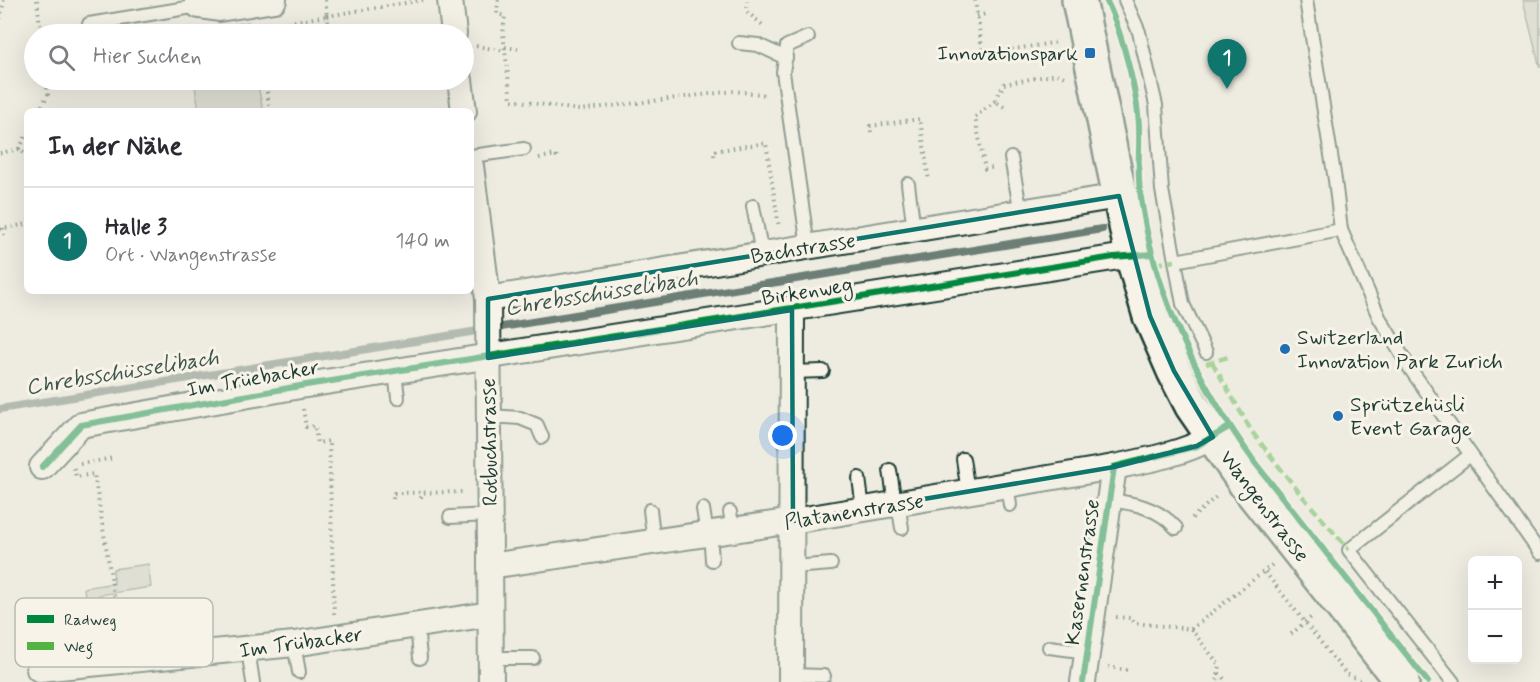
<!DOCTYPE html>
<html lang="de">
<meta charset="utf-8">
<style>
:root{--surface:#fff;--page:#f2f2f3;--text:#2b2b33;--muted:#7c7c81;--line:#e1e1e2;--accent:#0f766e}
body{margin:0;font-family:Mynerve,sans-serif;background:var(--page);color:var(--text)}
.controls{position:absolute;right:18px;bottom:18px;display:grid;overflow:hidden;border-radius:9px;box-shadow:0 6px 24px #0002}
.controls button{width:54px;height:54px;display:grid;place-items:center;padding:0;border:0;border-bottom:2px solid var(--line);background:var(--surface);color:var(--text);font:30px sans-serif}
.you{position:absolute;left:783px;top:436px;width:21px;height:21px;margin:-15px;border:4px solid #fff;border-radius:50%;background:#1a73e8;box-shadow:0 0 0 9px #1a73e833}
.badge{display:grid;place-items:center;width:39px;height:39px;border-radius:50%;background:var(--accent);color:#fff;font-size:20px;font-weight:700}
.pin{position:absolute;translate:-50% -50px;filter:drop-shadow(0 2px 3px #0008)}
.pin::after{content:'';position:absolute;top:32px;width:21px;height:18px;background:inherit;clip-path:polygon(0 0,100% 0,50% 100%)}
.list{margin:0;padding:0;list-style:none}
h2{display:flex;justify-content:space-between;align-items:center;height:78px;margin:0;padding:0 24px;font-size:26px}
h2 small{font-size:20px;font-weight:400;color:var(--muted)}
.list li{display:grid;grid-template-columns:39px 1fr auto;gap:18px;align-items:center;box-sizing:border-box;height:108px;padding:0 24px;border-top:2px solid var(--line)}
.list b{display:block;font-size:22px;white-space:nowrap}
.list p{margin:0;font-size:20px;white-space:nowrap;color:var(--muted)}
.list em{font-size:20px;font-style:normal;color:var(--muted)}
.icon{flex:none;width:33px;height:33px;fill:none;stroke:currentColor;stroke-width:2;stroke-linecap:round;stroke-linejoin:round}
.map{position:relative;flex:none;width:1540px;height:682px;overflow:hidden}
.search{position:absolute;background:var(--surface);box-shadow:0 6px 24px #0002;left:24px;top:24px;width:450px;height:66px;display:flex;align-items:center;gap:15px;box-sizing:border-box;padding:0 21px;border-radius:33px;color:var(--muted);font-size:22px}
.panel{position:absolute;background:var(--surface);box-shadow:0 6px 24px #0002;left:24px;top:108px;width:450px;height:186px;border-radius:9px}
.map>svg:first-child{display:block}
.green{fill:#cccfc4;stroke:#76867c;stroke-width:1.5}
.lines{fill:none;stroke-linecap:round;stroke-linejoin:round}
.stream{stroke:#6c7e74;stroke-width:8}
.lane-casing{stroke:#1f3d34;stroke-width:16}
.street-casing{stroke:#1f3d34;stroke-width:28}
.secondary-casing{stroke:#1f3d34;stroke-width:38}
.path{stroke:#1f3d34;stroke-width:4;stroke-dasharray:1.5 4.5;stroke-linecap:butt}
.lane{stroke:#f7f3e8;stroke-width:12}
.street{stroke:#f7f3e8;stroke-width:24}
.secondary{stroke:#f7f3e8;stroke-width:33}
.quiet{stroke:#55b346;stroke-width:4.5;stroke-dasharray:9 4.5;stroke-linecap:butt}
.cycleway-casing{stroke:#f7f3e8;stroke-width:10}
.cycleway{stroke:#00873e;stroke-width:6}
.marked{fill:none;stroke:#0f766e;stroke-width:4.5;stroke-linejoin:round}
.poi-dot{fill:#1f6fb2;stroke:#f7f3e8;stroke-width:2}
.labels{text-anchor:middle;stroke-width:6;stroke-linejoin:round;paint-order:stroke}
.poi-label{font-size:21px;fill:#1f3d34;stroke:#f7f3e8;text-anchor:start}
.street-label{font-size:21px;fill:#1f3d34;stroke:#f7f3e8}
.water-label{font-size:22px;font-style:italic;fill:#3f584f;stroke:#f7f3e8}
.key{fill:#f7f3e8;stroke:#b6bcb2;stroke-width:1.5}
.key-label{font-size:16px;fill:#1f3d34}
</style>
<div class="map">
<svg width="1540" height="682" viewBox="0 0 1540 682">
<rect width="100%" height="100%" fill="#eeece1"/>
<filter id="ink" filterUnits="userSpaceOnUse"><feTurbulence type="fractalNoise" baseFrequency=".0167" numOctaves="2"/><feDisplacementMap in="SourceGraphic" scale="12" xChannelSelector="R" yChannelSelector="G"/><feConvolveMatrix kernelMatrix="1 2 1 2 8 2 1 2 1" color-interpolation-filters="sRGB"/></filter>
<g filter="url(#ink)">
<!-- green -->
<g class="green">
<polygon points="1523,0 1540,0 1540,68"/>
<polygon points="248,22 250,34 186,34 186,32"/>
<polygon points="194,80 257,80 263,111 199,111"/>
<polygon points="148,564 151,587 99,595 102,612 88,615 84,588 114,583 113,569"/>
</g>
<g class="lines">
<!-- stream -->
<polyline class="stream" points="0,409 1102,229"/>
<defs>
<g id="lane">
<polyline points="1125,0 1139,32 1156,105 1162,190 1183,304 1206,352"/>
<polyline points="1306,0 1335,180 1341,230 1379,317 1409,367 1540,553"/>
<polyline points="89,24 199,6"/>
<polyline points="808,37 787,46 783,72 808,247"/>
<polyline points="739,43 758,45 786,58"/>
<polyline points="471,156 524,149"/>
<polyline points="1011,158 1021,213"/>
<polyline points="908,184 914,230"/>
<polyline points="753,206 762,254"/>
<polyline points="1175,261 1341,230"/>
<polyline points="395,372 398,398"/>
<polyline points="792,372 823,371"/>
<polyline points="489,416 520,418 537,425 542,437"/>
<polyline points="963,459 968,492"/>
<polyline points="890,470 895,504"/>
<polyline points="859,478 863,509"/>
<polyline points="1007,485 1010,505"/>
<path d="M1109,500C1134,503 1159,508 1176,528"/>
<polyline points="898,504 902,528"/>
<polyline points="703,509 707,534"/>
<polyline points="650,510 654,542"/>
<polyline points="730,512 733,530"/>
<polyline points="450,517 489,515"/>
<polyline points="710,533 712,560"/>
<polyline points="793,567 831,564"/>
<polyline points="417,625 420,658"/>
<polyline points="294,644 299,672"/>
<polyline points="1049,647 1088,652"/>
<polyline points="248,650 253,682"/>
<polyline points="491,658 533,658"/>
<polyline points="791,675 824,676"/>
<polyline points="1453,682 1349,550 1470,455"/>
</g>
<g id="street">
<polyline points="197,0 199,6 219,9 274,0"/>
<polyline points="450,0 454,34"/>
<polyline points="460,80 464,111"/>
<polyline points="471,166 488,299 491,682"/>
<polyline points="488,299 1119,196"/>
<polyline points="42,467 81,425 300,386 1132,255"/>
<path d="M490,566L793,521L1114,467C1148,460 1182,454 1213,437"/>
<polyline points="39,669 294,644 490,614"/>
<polyline points="791,682 792,310"/>
<polyline points="1083,682 1114,467"/>
</g>
<polyline id="secondary" points="1079,0 1132,255 1150,316 1174,371 1192,406 1245,483 1402,682"/>
</defs>
<!-- lane casing -->
<use href="#lane" class="lane-casing"/>
<!-- street casing -->
<use href="#street" class="street-casing"/>
<!-- secondary casing -->
<use href="#secondary" class="secondary-casing"/>
<!-- path -->
<g class="path">
<polyline points="37,0 41,34"/>
<polyline points="498,0 497,14 505,16 503,33 511,100 579,110 734,91 767,95"/>
<polyline points="747,0 747,12 764,26"/>
<polyline points="975,0 983,54 1059,42"/>
<polyline points="977,16 986,14"/>
<polyline points="0,19 4,0"/>
<polyline points="288,22 327,16 325,0"/>
<polyline points="328,22 327,16 423,0"/>
<polyline points="476,46 505,51"/>
<polyline points="505,47 518,49"/>
<polyline points="265,80 270,111"/>
<polyline points="995,101 975,117 985,169 996,167"/>
<polyline points="1004,107 995,101 1004,84 1057,74 1064,77"/>
<polyline points="39,111 48,94 46,80"/>
<polyline points="871,132 870,126 920,119 929,181"/>
<polyline points="19,149 27,134"/>
<polyline points="0,153 19,149 27,156"/>
<polyline points="714,156 714,151 766,143 779,227"/>
<polyline points="539,158 556,155 557,157"/>
<polyline points="3,228 4,235"/>
<polyline points="0,229 27,224"/>
<polyline points="303,409 306,427 315,426 317,443 329,441 334,614"/>
<polyline points="80,464 114,458"/>
<polyline points="74,468 76,477 94,474 121,637"/>
<polyline points="421,498 422,492"/>
<polyline points="393,499 394,493 465,492"/>
<polyline points="1192,518 1218,495"/>
<polyline points="1265,572 1346,674 1360,680"/>
<polyline points="1116,617 1131,618 1134,623 1191,629 1272,565"/>
<polyline points="1191,629 1220,666 1217,682"/>
<polyline points="1291,634 1314,615"/>
<polyline points="1108,667 1127,670"/>
<polyline points="1219,673 1227,682"/>
</g>
<!-- lane -->
<use href="#lane" class="lane"/>
<!-- street -->
<use href="#street" class="street"/>
<!-- secondary -->
<use href="#secondary" class="secondary"/>
<!-- quiet -->
<g class="quiet">
<polyline points="1155,264 1175,261"/>
<polyline points="1212,362 1252,432 1298,491 1349,550"/>
<polyline points="1206,364 1228,357"/>
</g>
<defs>
<g id="cycleway">
<path d="M1106,0C1121,28 1138,95 1139,127C1140,148 1137,170 1140,191C1153,293 1197,382 1256,464L1428,682"/>
<polyline points="42,467 81,425 300,386 1114,257 1152,254"/>
<polyline points="1083,682 1114,467 1197,446 1229,427"/>
</g>
</defs>
<!-- cycleway casing -->
<use href="#cycleway" class="cycleway-casing"/>
<!-- cycleway -->
<use href="#cycleway" class="cycleway"/>
</g>
</g>
<!-- marked area -->
<path d="M0 0H1540V682H0ZM1119,196L1150,316L1174,371L1213,437L1197,446L1114,467L793,521L792,310L488,358V299Z" fill="#eeece1" fill-opacity=".55" fill-rule="evenodd"/>
<path class="marked" d="M1119,196L1150,316L1174,371L1213,437L1197,446L1114,467L793,521L792,310L488,358V299Z"/>
<!-- markers -->
<g class="poi-dot">
<rect x="1084" y="47" width="12" height="12" rx="3"/>
<circle cx="1285" cy="349" r="6"/>
<circle cx="1338" cy="416" r="6"/>
</g>
<g class="labels">
<!-- poi labels -->
<g class="poi-label">
<text x="1078" y="60" text-anchor="end">Innovationspark</text>
<text x="1297" y="344">Switzerland<tspan x="1297" dy="24">Innovation Park Zurich</tspan></text>
<text x="1350" y="411">Sprützehüsli<tspan x="1350" dy="24">Event Garage</tspan></text>
</g>
<!-- street labels -->
<g class="street-label">
<text transform="translate(803 248) rotate(-9)" y="7">Bachstrasse</text>
<text transform="translate(807 291) rotate(-9)" y="7">Birkenweg</text>
<text transform="translate(253 378) rotate(-10)" y="7">Im Trüebacker</text>
<text transform="translate(489 442) rotate(-91)" y="7">Rotbuchstrasse</text>
<text transform="translate(1265 506) rotate(53)" y="7">Wangenstrasse</text>
<text transform="translate(854 511) rotate(-9)" y="7">Platanenstrasse</text>
<text transform="translate(1082 572) rotate(-82)" y="7">Kasernenstrasse</text>
<text transform="translate(301 642) rotate(-8)" y="7">Im Trübacker</text>
</g>
<!-- water labels -->
<g class="water-label">
<text transform="translate(601 292) rotate(-9)" y="8">Chrebsschüsselibach</text>
<text transform="translate(122 371) rotate(-9)" y="8">Chrebsschüsselibach</text>
</g>
</g>
<!-- legend -->
<rect x="15" y="598" width="198" height="69" rx="9" class="key"/>
<rect x="27" y="615" width="27" height="8" fill="#00873e"/>
<rect x="27" y="642" width="27" height="8" fill="#55b346"/>
<g class="key-label">
<text x="64" y="625">Radweg</text>
<text x="64" y="652">Weg</text>
</g>
</svg>
<div class="controls">
<button>+</button>
<button>−</button>
</div>
<div class="you"></div>
<div class="pin badge" style="left:1227px;top:89px">1</div>
<div class="search"><svg class="icon" aria-label="search" viewBox="0 0 24 24"><circle cx="10" cy="10" r="6"/><path d="M15 15l6 6"/></svg>Hier suchen</div>
<section class="panel">
<h2>In der Nähe<small></small></h2>
<ul class="list">
<li><span class="badge">1</span><div><b>Halle 3</b><p>Ort · Wangenstrasse</p></div><em>140 m</em></li>
</ul>
</section>
</div>
